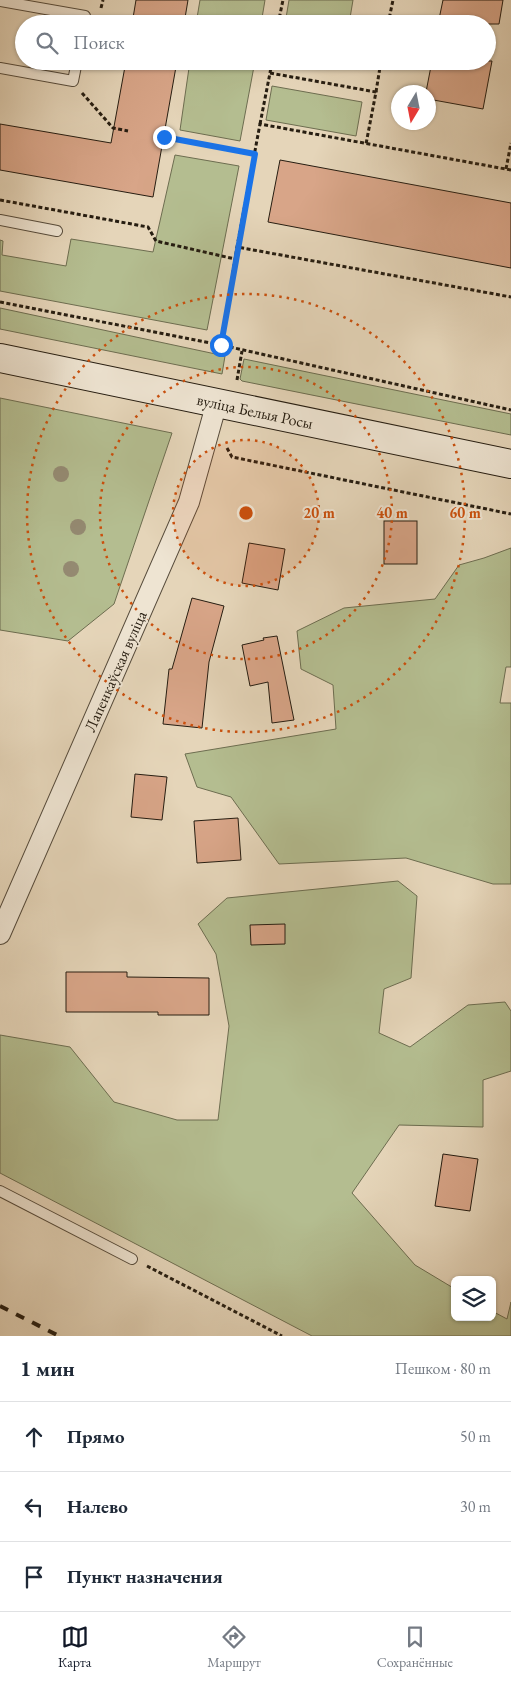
<!DOCTYPE html>
<html lang="ru">
<meta charset="utf-8">
<style>
:root{--surface:#fff;--page:#f6f6f7;--text:#1f2937;--muted:#747a83;--line:#e0e1e3;--accent:#111827}
body{margin:0;font-family:"EB Garamond",serif;background:var(--page);color:var(--text)}
.controls{position:absolute;right:15px;bottom:15px;display:grid;overflow:hidden;border-radius:8px;box-shadow:0 1px 4px #0004}
.controls button{width:45px;height:45px;display:grid;place-items:center;padding:0;border:0;border-bottom:1px solid var(--line);background:var(--surface);color:var(--text);font:25px sans-serif}
.compass{position:absolute;left:391px;top:85px;width:45px;height:45px;border-radius:50%;background:var(--surface);box-shadow:0 1px 4px #0004;rotate:190deg}
.stop{position:absolute;width:15px;height:15px;margin:-11px;border:4px solid #1a73e8;border-radius:50%;background:#fff}
.stop.end{background:#1a73e8;border-color:#fff;box-shadow:0 1px 5px #0008}
.list{margin:0;padding:0;list-style:none}
h2{display:flex;justify-content:space-between;align-items:center;height:65px;margin:0;padding:0 20px;font-size:21px}
h2 small{font-size:16px;font-weight:400;color:var(--muted)}
.list li{display:grid;grid-template-columns:32px 1fr auto;gap:15px;align-items:center;box-sizing:border-box;height:70px;padding:0 20px;border-top:1px solid var(--line)}
.list b{display:block;font-size:19px;white-space:nowrap}
.list em{font-size:16px;font-style:normal;color:var(--muted)}
.icon{flex:none;width:28px;height:28px;fill:none;stroke:currentColor;stroke-width:2;stroke-linecap:round;stroke-linejoin:round}
.map{position:relative;flex:none;width:511px;height:1336px;overflow:hidden}
.search{position:absolute;background:var(--surface);box-shadow:0 1px 4px #0004;left:15px;right:15px;top:15px;height:55px;display:flex;align-items:center;gap:12px;box-sizing:border-box;padding:0 18px;border-radius:28px;color:var(--muted);font-size:19px}
.sheet{height:275px;background:var(--surface)}
nav{display:flex;justify-content:space-around;align-items:center;box-sizing:border-box;height:70px;border-top:1px solid var(--line);background:var(--surface);font-size:14px;color:var(--muted)}
nav a{display:grid;justify-items:center;gap:2px}
nav .on{color:var(--accent)}
.map>svg:first-child{display:block}
.green{fill:#b4bd90;stroke:#6d6d50}
.building{fill:#d8a588;stroke:#261d11}
.lines{fill:none;stroke-linecap:round;stroke-linejoin:round}
.service-casing{stroke:#564b3b;stroke-width:12}
.minor-casing{stroke:#564b3b;stroke-width:22}
.secondary-casing{stroke:#261d11;stroke-width:30}
.path{stroke:#261d11;stroke-width:3;stroke-dasharray:4 2.5;stroke-linecap:butt}
.service{stroke:#eee4d2;stroke-width:10}
.minor{stroke:#eee4d2;stroke-width:20}
.secondary{stroke:#eee4d2;stroke-width:28}
.rail{stroke:#261d11;stroke-width:4;stroke-dasharray:9 9;stroke-linecap:butt}
.tree{fill:#948a72}
.route{stroke:#1a73e8;stroke-width:6}
.ring{fill:none;stroke:#cb500d;stroke-width:2.5;stroke-dasharray:2.5 5}
.labels{text-anchor:middle;stroke-width:4;stroke-linejoin:round;paint-order:stroke}
.street-label{font-size:16px;fill:#261d11;stroke:#eee4d2}
.centre{fill:#cb500d;stroke:#eee4d2;stroke-width:2.5}
.ring-label{font-size:15px;text-anchor:middle;font-weight:bold;fill:#cb500d;stroke:#eee4d2;stroke-width:4;stroke-linejoin:round;paint-order:stroke}
</style>
<div class="map">
<svg width="511" height="1336" viewBox="0 0 511 1336">
<rect width="100%" height="100%" fill="#e5d5b9"/>
<filter id="stains"><feTurbulence type="fractalNoise" baseFrequency=".004" numOctaves="4"/><feColorMatrix values="0 0 0 0 .2 0 0 0 0 .09 0 0 0 0 .02 0 0 0 .5 -.17"/></filter>
<radialGradient id="worn" r=".72"><stop offset=".6" stop-color="#630" stop-opacity="0"/><stop offset="1" stop-color="#630" stop-opacity=".3"/></radialGradient>
<!-- green -->
<g class="green">
<polygon points="200,0 265,0 261,24 196,24"/>
<polygon points="289,0 353,0 349,24 285,24"/>
<polygon points="190,61 255,61 240,141 180,130"/>
<polygon points="272,86 362,102 356,136 266,120"/>
<polygon points="175,155 239,166 207,330 0,291 0,240 3,241 2,255 66,266 71,239 153,252"/>
<polygon points="0,308 225,356 222,374 0,329"/>
<polygon points="244,359 511,414 511,435 242,381 240,379"/>
<polygon points="0,398 172,433 114,604 68,641 0,630"/>
<polygon points="511,548 511,667 506,667 500,703 511,703 511,884 493,884 406,858 279,864 231,797 197,787 185,754 336,729 333,685 301,669 297,631 344,608 435,599 459,565 484,558"/>
<polygon points="398,881 417,896 411,978 384,989 379,1033 410,1047 468,1005 505,1002 511,1011 511,1071 483,1080 483,1127 399,1125 352,1193 415,1265 455,1289 455,1317 492,1317 492,1311 507,1319 511,1302 511,1336 312,1336 0,1173 0,1035 70,1047 114,1102 177,1120 218,1120 229,1026 216,954 198,924 227,898"/>
</g>
<!-- building -->
<g class="building">
<polygon points="136,0 188,0 184,24 132,24"/>
<polygon points="443,0 503,0 499,24 438,24"/>
<polygon points="126,61 177,61 153,197 0,170 0,124 111,143"/>
<polygon points="432,61 492,61 483,109 428,99 428,92 426,92"/>
<polygon points="280,160 511,203 511,268 268,222"/>
<rect x="384" y="521" width="33" height="43"/>
<polygon points="249,543 285,549 278,590 242,583"/>
<polygon points="192,598 224,606 209,662 202,728 163,724 169,669 172,669"/>
<polygon points="277,636 294,720 272,723 268,682 250,686 242,645 264,640 263,638"/>
<polygon points="135,774 167,777 162,820 131,817"/>
<polygon points="238,818 241,860 197,863 194,821"/>
<polygon points="285,924 285,944 251,945 250,925"/>
<polygon points="66,972 127,972 127,977 209,978 209,1015 158,1015 158,1012 66,1012"/>
<polygon points="443,1154 478,1159 470,1211 435,1206"/>
</g>
<g class="lines">
<defs>
<g id="service">
<polyline points="0,1 85,16 83,24"/>
<polyline points="0,68 73,81 77,61"/>
<polyline points="0,220 57,231"/>
<polyline points="0,1191 132,1259"/>
</g>
<polyline id="minor" points="0,934 189,502 217,402"/>
<polyline id="secondary" points="0,358 511,464"/>
</defs>
<!-- service casing -->
<use href="#service" class="service-casing"/>
<!-- minor casing -->
<use href="#minor" class="minor-casing"/>
<!-- secondary casing -->
<use href="#secondary" class="secondary-casing"/>
<!-- path -->
<g class="path">
<polyline points="101,8 103,0"/>
<polyline points="278,24 283,0"/>
<polyline points="388,24 393,0"/>
<polyline points="270,73 272,61"/>
<polyline points="376,92 381,61"/>
<polyline points="82,93 113,128 128,131"/>
<polyline points="260,124 270,73 376,92 366,144"/>
<polyline points="164,137 255,154"/>
<polyline points="506,169 511,143"/>
<polyline points="511,170 260,124 237,247 511,297"/>
<polyline points="0,200 148,227 156,241 235,259"/>
<polyline points="0,302 221,345 511,410"/>
<polyline points="221,345 237,247"/>
<polyline points="237,380 242,351"/>
<polyline points="227,448 232,457 511,514"/>
<polyline points="147,1266 282,1336"/>
</g>
<!-- service -->
<use href="#service" class="service"/>
<!-- minor -->
<use href="#minor" class="minor"/>
<!-- secondary -->
<use href="#secondary" class="secondary"/>
<!-- rail -->
<polyline class="rail" points="0,1306 59,1336"/>
</g>
<!-- trees -->
<g class="tree">
<circle cx="61" cy="474" r="8"/>
<circle cx="78" cy="527" r="8"/>
<circle cx="71" cy="569" r="8"/>
</g>
<g class="lines">
<!-- route -->
<polyline class="route" points="164,137 255,154 221,345"/>
</g>
<!-- distance rings -->
<circle cx="246" cy="513" r="73" fill="#cb500d" fill-opacity=".12"/>
<g class="ring">
<circle cx="246" cy="513" r="73"/>
<circle cx="246" cy="513" r="146"/>
<circle cx="246" cy="513" r="219"/>
</g>
<g class="labels">
<!-- street labels -->
<g class="street-label">
<text transform="translate(255 411) rotate(12)" y="6">вуліца Белыя Росы</text>
<text transform="translate(115 671) rotate(-66)" y="6">Лапенкаўская вуліца</text>
</g>
</g>
<circle cx="246" cy="513" r="8" class="centre"/>
<g class="ring-label">
<text x="319" y="518">20 m</text>
<text x="392" y="518">40 m</text>
<text x="465" y="518">60 m</text>
</g>
<rect width="100%" height="100%" filter="url(#stains)"/>
<rect width="100%" height="100%" fill="url(#worn)"/>
</svg>
<div class="controls">
<button><svg class="icon" aria-label="layers" viewBox="0 0 24 24"><path d="M12 4l9 5-9 5-9-5zM3 14l9 5 9-5"/></svg></button>
</div>
<svg class="compass" viewBox="-18 -18 36 36"><path d="M0-13l5 13h-10z" fill="#e53935"/><path d="M0 13l5-13h-10z" fill="#747a83"/></svg>
<div class="stop" style="left:221px;top:345px"></div>
<div class="stop end" style="left:164px;top:137px"></div>
<div class="search"><svg class="icon" aria-label="search" viewBox="0 0 24 24"><circle cx="10" cy="10" r="6"/><path d="M15 15l6 6"/></svg>Поиск</div>
</div>
<section class="sheet">
<h2>1 мин<small>Пешком · 80 m</small></h2>
<ul class="list">
<li><svg class="icon" aria-label="ahead" viewBox="0 0 24 24"><path d="M12 20V5M6 11l6-6 6 6"/></svg><div><b>Прямо</b></div><em>50 m</em></li>
<li><svg class="icon" aria-label="left" viewBox="0 0 24 24"><path d="M17 20v-9H6M10 6l-5 5 5 5"/></svg><div><b>Налево</b></div><em>30 m</em></li>
<li><svg class="icon" aria-label="arrive" viewBox="0 0 24 24"><path d="M6 21V4h12l-3 4 3 4H6"/></svg><div><b>Пункт назначения</b></div></li>
</ul>
</section>
<nav>
<a class="on"><svg class="icon" aria-label="map" viewBox="0 0 24 24"><path d="M3 6l6-2 6 2 6-2v14l-6 2-6-2-6 2zM9 4v14M15 6v14"/></svg>Карта</a>
<a><svg class="icon" aria-label="directions" viewBox="0 0 24 24"><path d="M12 3l9 9-9 9-9-9zM9 14v-3h6M13 9l2 2-2 2"/></svg>Маршрут</a>
<a><svg class="icon" aria-label="saved" viewBox="0 0 24 24"><path d="M7 4h10v16l-5-4-5 4z"/></svg>Сохранённые</a>
</nav>
